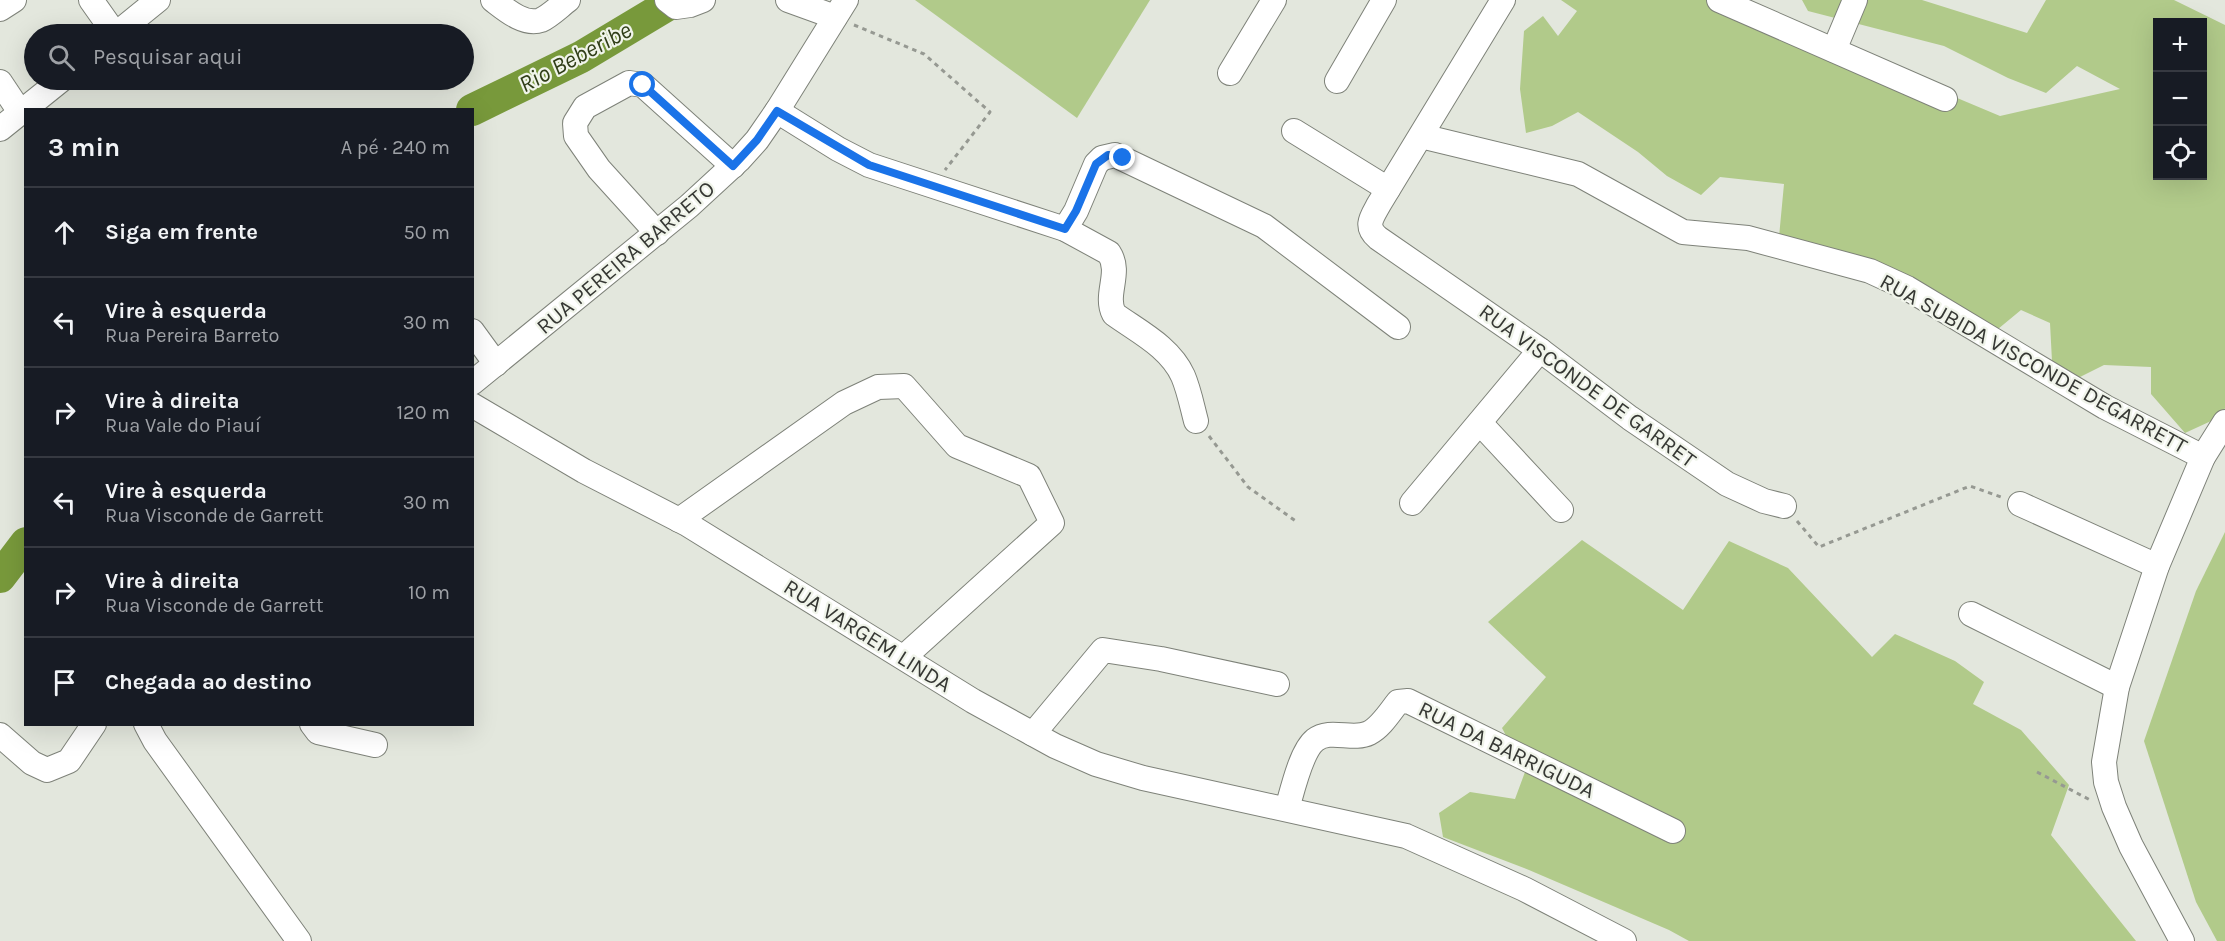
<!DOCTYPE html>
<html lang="pt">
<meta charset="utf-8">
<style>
:root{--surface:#171b24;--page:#242831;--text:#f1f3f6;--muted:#9ea1a6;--line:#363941}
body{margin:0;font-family:Karla,sans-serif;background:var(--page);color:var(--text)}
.controls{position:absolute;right:18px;top:18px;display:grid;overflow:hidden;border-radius:0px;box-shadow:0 6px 24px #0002}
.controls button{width:54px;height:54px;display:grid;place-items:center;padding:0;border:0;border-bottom:2px solid var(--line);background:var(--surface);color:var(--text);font:30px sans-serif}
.stop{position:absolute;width:18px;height:18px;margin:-14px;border:4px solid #1a73e8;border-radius:50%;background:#fff}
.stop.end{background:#1a73e8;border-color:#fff;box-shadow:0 2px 6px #0008}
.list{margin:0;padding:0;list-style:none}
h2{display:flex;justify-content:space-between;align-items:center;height:78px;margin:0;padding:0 24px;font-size:26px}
h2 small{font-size:20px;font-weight:400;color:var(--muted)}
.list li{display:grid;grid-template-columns:39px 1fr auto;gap:18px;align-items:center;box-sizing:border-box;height:90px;padding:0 24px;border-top:2px solid var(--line)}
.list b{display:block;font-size:22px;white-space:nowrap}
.list p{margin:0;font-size:20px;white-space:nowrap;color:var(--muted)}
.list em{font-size:20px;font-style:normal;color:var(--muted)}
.icon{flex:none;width:33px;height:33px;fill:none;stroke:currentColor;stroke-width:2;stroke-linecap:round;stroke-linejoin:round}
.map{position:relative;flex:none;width:2225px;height:941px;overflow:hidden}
.search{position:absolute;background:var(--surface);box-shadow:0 6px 24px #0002;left:24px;top:24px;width:450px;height:66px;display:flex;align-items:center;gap:15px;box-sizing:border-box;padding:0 21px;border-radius:33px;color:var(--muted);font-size:22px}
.panel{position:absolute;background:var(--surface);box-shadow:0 6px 24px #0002;left:24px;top:108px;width:450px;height:618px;border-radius:0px}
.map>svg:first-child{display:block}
.green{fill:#b1ca8a;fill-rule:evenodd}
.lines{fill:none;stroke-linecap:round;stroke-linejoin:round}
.river{stroke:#78993b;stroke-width:32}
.minor-casing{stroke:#7e8279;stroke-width:26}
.path{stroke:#969992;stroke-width:3;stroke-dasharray:4.5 4.5;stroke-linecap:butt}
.minor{stroke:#fff;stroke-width:24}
.route{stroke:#1a73e8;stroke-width:8}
.labels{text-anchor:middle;stroke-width:4.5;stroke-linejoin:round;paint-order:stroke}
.street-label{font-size:22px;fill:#363834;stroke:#f0f4ea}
.water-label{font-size:24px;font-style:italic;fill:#303e18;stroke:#f0f4ea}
</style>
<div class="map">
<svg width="2225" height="941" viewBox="0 0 2225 941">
<rect width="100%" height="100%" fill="#e3e7dd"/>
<!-- green -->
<g class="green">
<polygon points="915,0 1150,0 1077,118"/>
<path d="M1561,0H1724L2000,116L2120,89L2077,66L2046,93L2008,78L1944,46L1808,11L1802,0H1922L2027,33L2046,0H2174L2225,25V408L2222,416L2185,433L2151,394V367L2104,365L2076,379L2052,361L2050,323L2021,310L1998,329L1957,304L1865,260L1779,237L1784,184L1720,177L1701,195L1667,176L1638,152L1578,112L1552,126L1526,133L1520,89L1524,31L1543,16L1558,36L1577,11ZM2158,22H2202V176H2158Z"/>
<polygon points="2225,532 2225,941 2217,941 2196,902 2144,741 2196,591"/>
<polygon points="1582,540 1683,610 1729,541 1788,568 1872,657 1895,634 1955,661 1984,682 1973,704 2021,730 2069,785 2051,835 2136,941 1689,941 1669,930 1529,870 1443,837 1439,813 1470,792 1515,799 1525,772 1502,728 1546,677 1488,622"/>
</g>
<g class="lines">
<!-- river -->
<g class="river">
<polyline points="472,110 581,57 676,0"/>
<polyline points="0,577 26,543"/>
</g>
<defs>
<g id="minor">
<polyline points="91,0 115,34"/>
<path d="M493,0C505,9 524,26 541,20C550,16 560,6 568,0"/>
<polyline points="667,0 676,7 690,5 703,0"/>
<polyline points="788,0 835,17"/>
<path d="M1503,0L1379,204C1372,217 1364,226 1378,238L1540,350L1630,418L1727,484L1764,501L1784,506"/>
<polyline points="1719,0 1945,99"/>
<polyline points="0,9 14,0"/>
<polyline points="116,34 158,0"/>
<polyline points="1834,50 1855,0"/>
<polyline points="1230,73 1274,0"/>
<polyline points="1337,81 1384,0"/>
<polyline points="0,82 20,112"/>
<path d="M777,111L838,149L869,165L1065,229L1109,253C1122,273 1104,294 1114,314C1139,332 1170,347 1183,376C1189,390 1192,406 1196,421"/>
<polyline points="0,129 61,80"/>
<polyline points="1294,131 1388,189"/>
<polyline points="1421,136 1578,174 1683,232 1748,238 1870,271 1907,288 2105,407 2203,457"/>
<polyline points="1065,229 1076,211 1096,164 1102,158 1115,155 1264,226 1398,327"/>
<polyline points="657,233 599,169 576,136 575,123 585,107 629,83 643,85 733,166"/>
<polyline points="472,331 496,364"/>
<polyline points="472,383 689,206 739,160 757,140 777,111 846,0"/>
<polyline points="472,405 584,471 687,524 973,701 1055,746 1096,764 1143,778 1406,836 1524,889 1624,941"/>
<polyline points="1480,423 1561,510"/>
<polyline points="1412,503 1540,350"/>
<polyline points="2020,504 2157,566"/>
<polyline points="679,520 844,403 878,387 904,386 957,446 1029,476 1052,523 904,657"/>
<polyline points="1971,614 2117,687"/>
<polyline points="146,724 155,741 299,941"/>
<polyline points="312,724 318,732 375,745"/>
<polyline points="1033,734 1103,650 1161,659 1277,684"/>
<polyline points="0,735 32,763 47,770 69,761 94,724"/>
<path d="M1287,809C1292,792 1301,751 1315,740C1330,728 1353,741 1369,733C1381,727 1390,712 1398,702L1408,701L1673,831"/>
<polyline points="2182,941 2131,846 2114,807 2106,782 2104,762 2117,687 2157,566 2203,457 2225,422"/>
</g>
</defs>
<!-- minor casing -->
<use href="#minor" class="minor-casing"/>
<!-- path -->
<g class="path">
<polyline points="854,25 924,54 990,112 945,170"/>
<polyline points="1209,436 1248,487 1297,522"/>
<polyline points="1797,521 1819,547 1970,486 2001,497"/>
<polyline points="2037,772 2092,801"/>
</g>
<!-- minor -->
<use href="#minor" class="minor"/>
</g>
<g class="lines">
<!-- route -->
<polyline class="route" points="643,85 733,166 757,140 777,111 869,165 1065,229 1076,211 1096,164 1108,155 1123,158"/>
</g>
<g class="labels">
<!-- street labels -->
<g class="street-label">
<text transform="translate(625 257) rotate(-40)" y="8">RUA PEREIRA BARRETO</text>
<text transform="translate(2034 363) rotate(29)" y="8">RUA SUBIDA VISCONDE DEGARRETT</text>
<text transform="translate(1588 385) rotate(36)" y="8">RUA VISCONDE DE GARRET</text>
<text transform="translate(868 635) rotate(32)" y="8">RUA VARGEM LINDA</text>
<text transform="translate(1507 749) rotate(26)" y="8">RUA DA BARRIGUDA</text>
</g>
<!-- water labels -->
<g class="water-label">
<text transform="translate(575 57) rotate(-28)" y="8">Rio Beberibe</text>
</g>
</g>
</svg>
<div class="controls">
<button>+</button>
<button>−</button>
<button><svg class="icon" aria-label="locate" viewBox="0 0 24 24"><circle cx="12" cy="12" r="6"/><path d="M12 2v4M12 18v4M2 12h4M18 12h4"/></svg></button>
</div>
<div class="stop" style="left:643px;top:85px"></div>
<div class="stop end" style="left:1123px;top:158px"></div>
<div class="search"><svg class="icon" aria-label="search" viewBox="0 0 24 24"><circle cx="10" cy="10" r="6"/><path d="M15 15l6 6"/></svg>Pesquisar aqui</div>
<section class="panel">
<h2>3 min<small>A pé · 240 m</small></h2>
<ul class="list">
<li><svg class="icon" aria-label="ahead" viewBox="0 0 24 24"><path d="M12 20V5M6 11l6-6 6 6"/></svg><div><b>Siga em frente</b></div><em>50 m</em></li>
<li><svg class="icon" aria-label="left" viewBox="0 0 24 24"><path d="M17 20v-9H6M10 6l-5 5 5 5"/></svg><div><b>Vire à esquerda</b><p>Rua Pereira Barreto</p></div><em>30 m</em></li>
<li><svg class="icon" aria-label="right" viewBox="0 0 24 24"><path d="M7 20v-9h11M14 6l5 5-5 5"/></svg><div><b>Vire à direita</b><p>Rua Vale do Piauí</p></div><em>120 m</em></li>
<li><svg class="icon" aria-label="left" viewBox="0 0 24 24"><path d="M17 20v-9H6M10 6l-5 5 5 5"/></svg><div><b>Vire à esquerda</b><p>Rua Visconde de Garrett</p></div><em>30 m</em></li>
<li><svg class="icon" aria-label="right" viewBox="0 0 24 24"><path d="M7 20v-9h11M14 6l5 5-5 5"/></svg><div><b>Vire à direita</b><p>Rua Visconde de Garrett</p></div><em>10 m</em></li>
<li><svg class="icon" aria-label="arrive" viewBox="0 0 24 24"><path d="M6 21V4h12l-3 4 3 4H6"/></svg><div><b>Chegada ao destino</b></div></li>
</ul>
</section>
</div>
